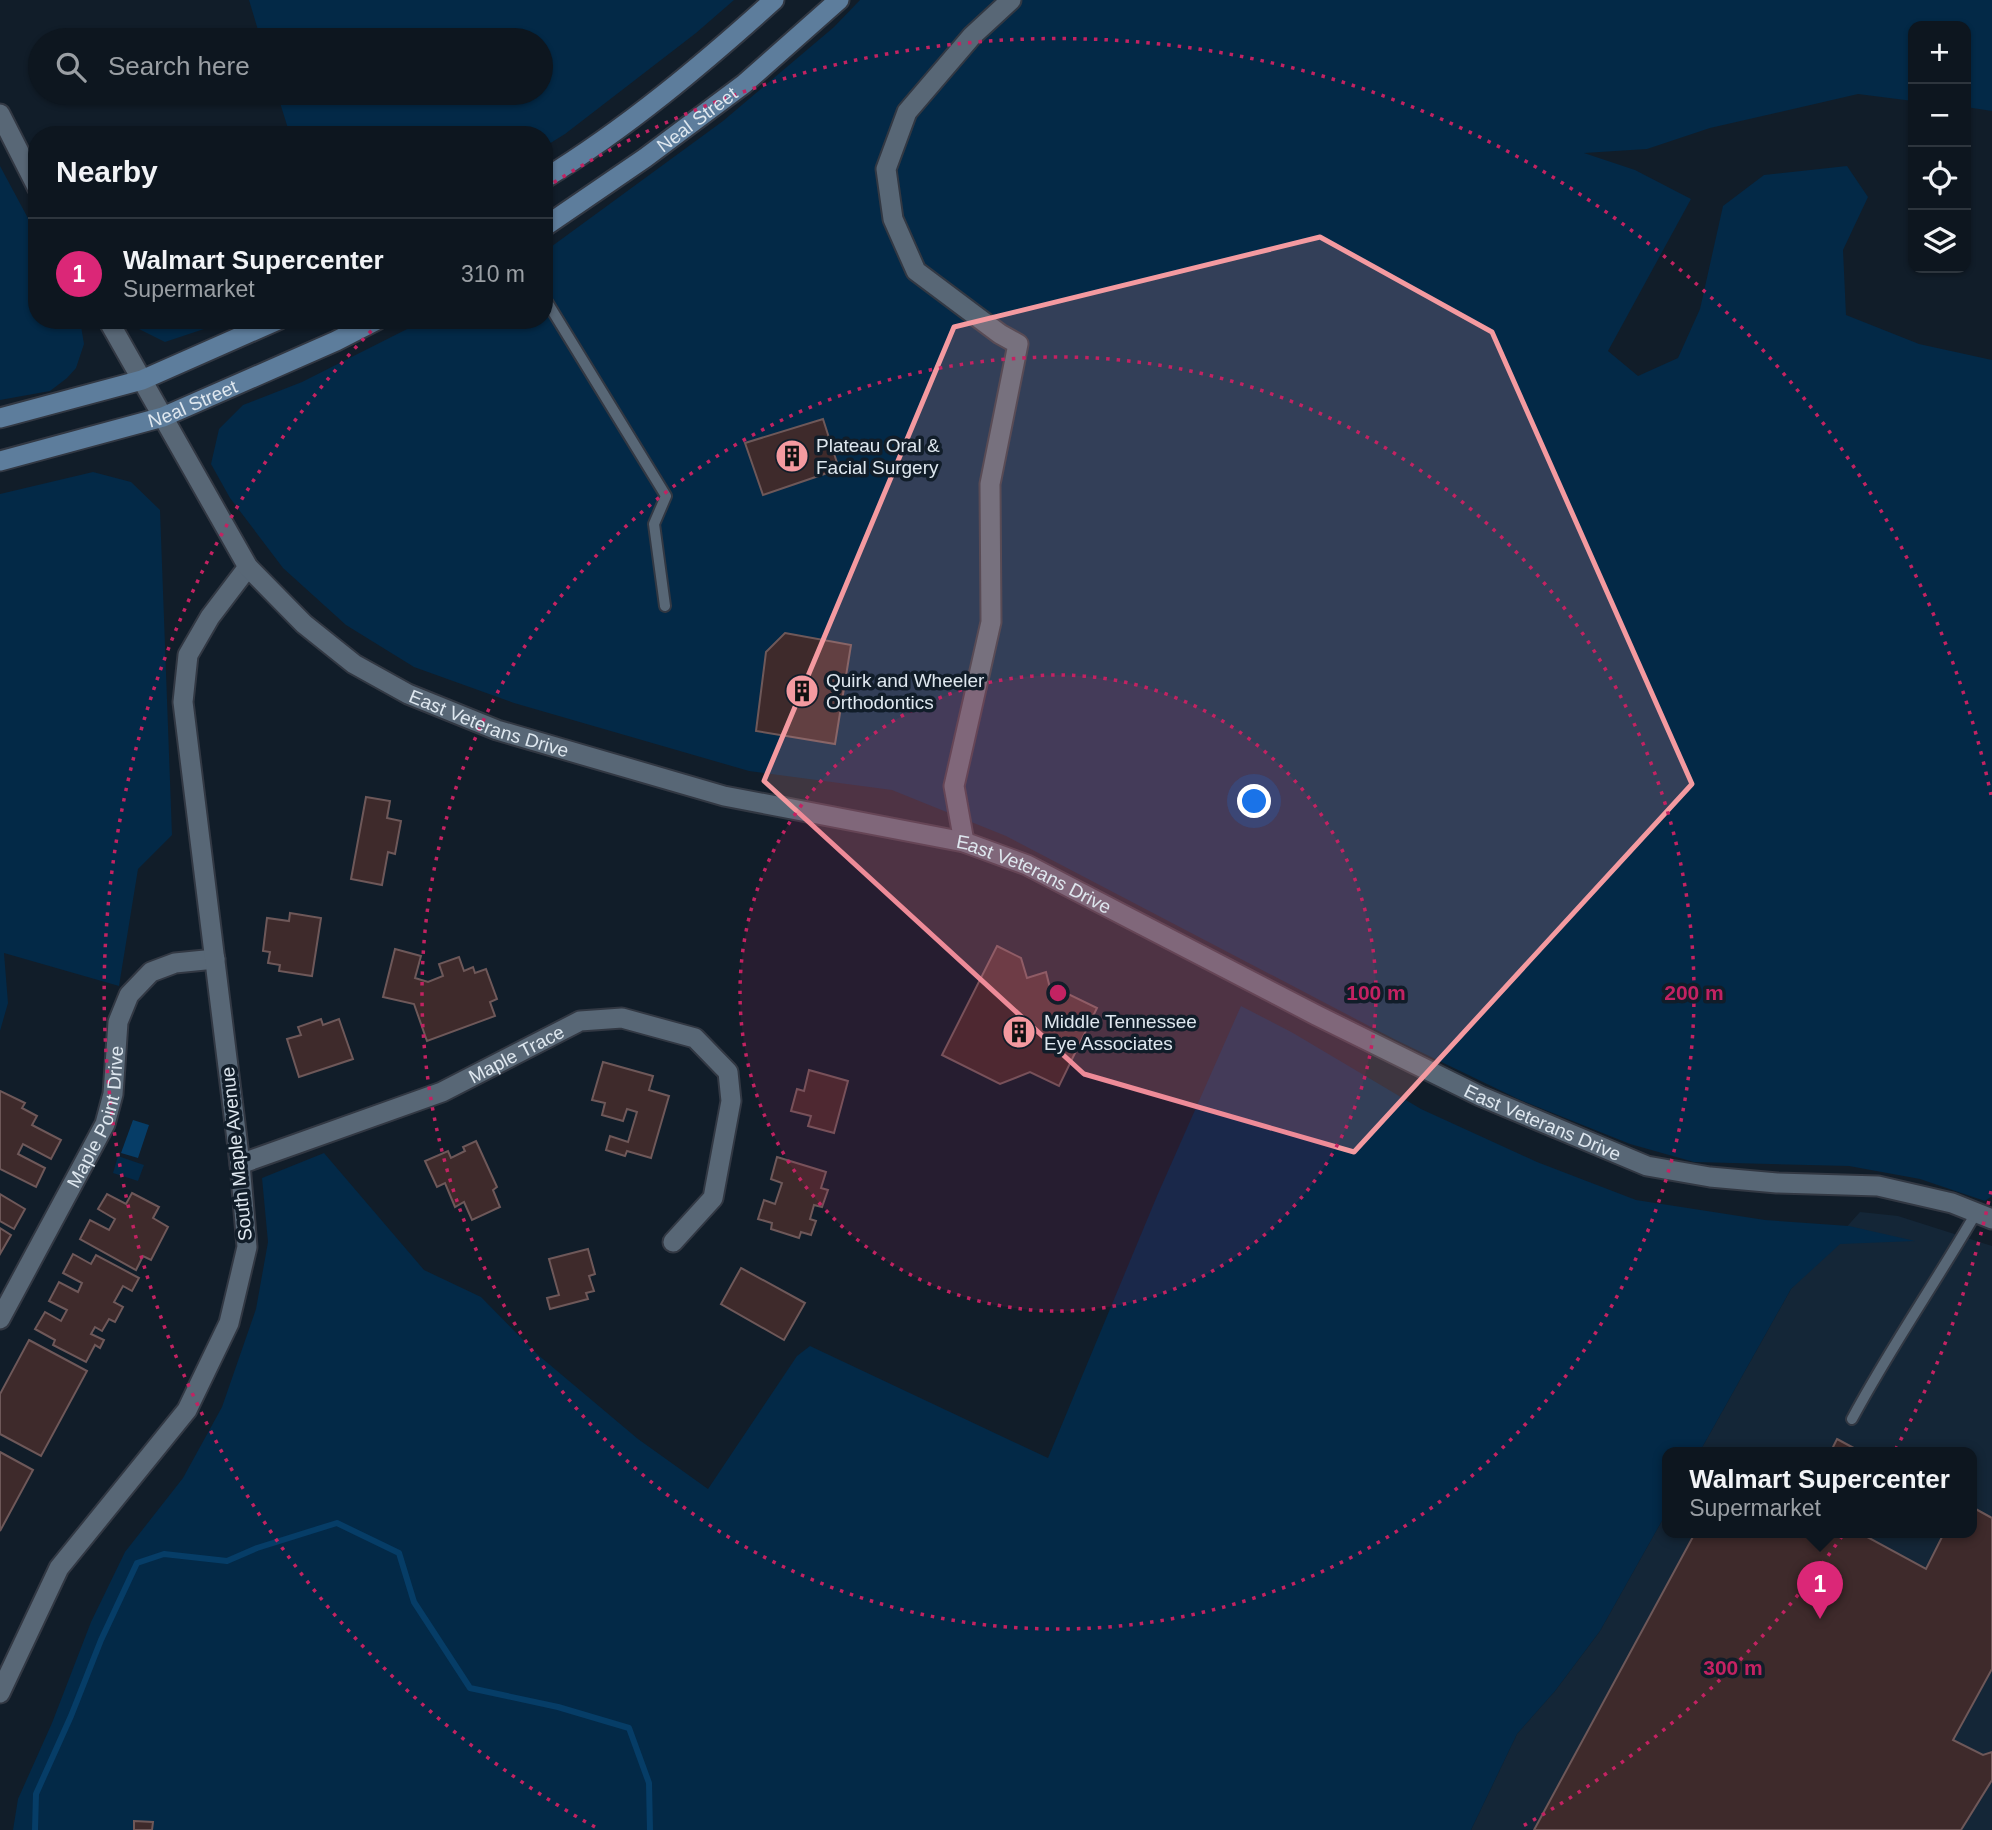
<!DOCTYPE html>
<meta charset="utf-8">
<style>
:root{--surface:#0d161f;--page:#1b232c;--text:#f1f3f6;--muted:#9a9fa4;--line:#2d353d;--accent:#db2777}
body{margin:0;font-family:Helvetica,sans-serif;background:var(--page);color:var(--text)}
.controls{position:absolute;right:21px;top:21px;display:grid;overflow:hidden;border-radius:14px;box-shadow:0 2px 5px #0004}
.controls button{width:63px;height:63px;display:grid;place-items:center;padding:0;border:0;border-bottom:2px solid var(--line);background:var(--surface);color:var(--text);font:35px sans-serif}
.you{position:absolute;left:1255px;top:802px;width:24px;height:24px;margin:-18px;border:5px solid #fff;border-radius:50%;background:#1a73e8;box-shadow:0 0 0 10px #1a73e833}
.badge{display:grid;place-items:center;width:46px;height:46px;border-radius:50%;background:var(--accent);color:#fff;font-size:23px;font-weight:700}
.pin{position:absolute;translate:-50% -58px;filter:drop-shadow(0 2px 4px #0008)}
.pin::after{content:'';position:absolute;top:37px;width:24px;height:21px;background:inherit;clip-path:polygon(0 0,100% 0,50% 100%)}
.popup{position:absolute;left:1662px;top:1447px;width:315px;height:91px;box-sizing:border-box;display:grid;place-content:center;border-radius:14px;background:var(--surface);filter:drop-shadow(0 2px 5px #0005);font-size:23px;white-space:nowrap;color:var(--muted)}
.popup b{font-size:26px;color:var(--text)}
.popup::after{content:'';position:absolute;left:50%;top:100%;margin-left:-14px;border:14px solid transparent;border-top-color:var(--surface)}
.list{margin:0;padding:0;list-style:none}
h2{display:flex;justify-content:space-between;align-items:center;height:91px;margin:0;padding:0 28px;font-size:30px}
h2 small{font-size:23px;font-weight:400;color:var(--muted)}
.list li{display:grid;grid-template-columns:46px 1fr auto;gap:21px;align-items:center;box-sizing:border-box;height:112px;padding:0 28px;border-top:2px solid var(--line)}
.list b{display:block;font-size:26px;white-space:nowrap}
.list p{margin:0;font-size:23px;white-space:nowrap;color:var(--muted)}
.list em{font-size:23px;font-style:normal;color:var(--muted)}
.icon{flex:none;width:38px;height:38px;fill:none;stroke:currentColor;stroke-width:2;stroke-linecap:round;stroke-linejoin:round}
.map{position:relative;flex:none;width:1992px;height:1830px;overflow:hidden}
.search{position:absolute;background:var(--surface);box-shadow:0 2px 5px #0004;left:28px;top:28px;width:525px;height:77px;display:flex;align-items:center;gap:18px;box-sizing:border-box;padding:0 24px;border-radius:38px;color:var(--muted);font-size:26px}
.panel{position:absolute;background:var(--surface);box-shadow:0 2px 5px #0004;left:28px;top:126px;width:525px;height:203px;border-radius:28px}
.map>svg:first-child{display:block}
.built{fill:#142637}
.green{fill:#032947}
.water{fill:#063d67}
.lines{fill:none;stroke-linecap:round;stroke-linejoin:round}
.stream{stroke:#063d67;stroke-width:6}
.building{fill:#3e2a2b;stroke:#6e5859;stroke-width:2}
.service-casing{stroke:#323843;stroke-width:14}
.minor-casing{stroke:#323843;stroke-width:23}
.tertiary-casing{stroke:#323843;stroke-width:23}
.secondary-casing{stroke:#323843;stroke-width:23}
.service{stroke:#586776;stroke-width:10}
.minor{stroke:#586776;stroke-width:19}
.tertiary{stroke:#586776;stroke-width:19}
.secondary{stroke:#5d7d9c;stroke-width:19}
.marked{fill:#f49aa0;fill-opacity:0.2;stroke:#f49aa0;stroke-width:5;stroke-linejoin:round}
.ring{fill:none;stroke:#c32262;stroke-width:3.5;stroke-dasharray:3.5 7}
.labels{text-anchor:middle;stroke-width:7;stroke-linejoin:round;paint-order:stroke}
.street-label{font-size:19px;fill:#dee7ef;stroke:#111d29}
.poi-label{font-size:19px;fill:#dee7ef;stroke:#111d29;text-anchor:start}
.centre{fill:#c32262;stroke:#111d29;stroke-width:3.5}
.ring-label{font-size:21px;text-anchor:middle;font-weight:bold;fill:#c32262;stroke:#111d29;stroke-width:7;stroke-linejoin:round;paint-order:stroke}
</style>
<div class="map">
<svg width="1992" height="1830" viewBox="0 0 1992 1830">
<rect width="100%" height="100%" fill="#111d29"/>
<!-- built -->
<polygon class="built" points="1860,1212 1898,1216 1992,1246 1992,1830 1471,1830 1517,1734 1555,1691 1600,1631 1668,1510 1668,1533 1972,1533 1972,1453 1699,1453 1791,1289"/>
<!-- green -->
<g class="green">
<polygon points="249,0 734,0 696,33 565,134 544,147 544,135 290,135 277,93 541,93 541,40 261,40"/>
<polygon points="860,0 1992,0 1992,111 1966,107 1966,26 1913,26 1913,101 1858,94 1710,128 1647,149 1584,153 1635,170 1691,199 1608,351 1638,376 1678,358 1700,309 1723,206 1764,175 1847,166 1868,197 1843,250 1846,315 1919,344 1992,360 1992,1196 1985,1201 1920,1179 1849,1166 1694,1162 1630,1144 1518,1099 1394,1039 1006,836 892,790 749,771 514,703 414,667 346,625 283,568 230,498 211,464 219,429 243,405 302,382 425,320 544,320 544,252 723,121 834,27"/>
<polygon points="0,166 37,235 37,320 80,320 84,344 76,368 67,378 50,391 0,400"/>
<polygon points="132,320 231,320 165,342 137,328"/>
<polygon points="93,472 131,482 160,510 172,835 138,869 119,986 4,953 8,1003 0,1031 0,494"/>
<polygon points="1241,1006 1293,1033 1421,1109 1537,1162 1636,1200 1765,1220 1849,1226 1915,1241 1840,1244 1791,1289 1699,1453 1668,1453 1668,1510 1600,1631 1555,1691 1517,1734 1471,1830 13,1830 18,1799 52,1723 91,1622 125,1552 183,1478 222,1407 256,1309 268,1242 262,1178 324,1153 424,1270 481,1297 537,1354 638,1439 708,1489 797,1356 810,1346 1048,1458 1157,1196"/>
<polygon points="118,1156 144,1165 138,1181 113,1173"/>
</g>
<!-- water -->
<polygon class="water" points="133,1120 149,1125 138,1158 121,1153"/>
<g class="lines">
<!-- stream -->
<polyline class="stream" points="35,1830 36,1794 71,1716 101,1640 137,1563 164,1554 227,1561 257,1548 337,1523 399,1553 414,1602 470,1688 558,1707 629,1728 649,1783 650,1830"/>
</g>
<!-- building -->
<g class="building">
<polygon points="823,419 839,469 763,495 745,443"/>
<polygon points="785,633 851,645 835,744 756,731 766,652"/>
<polygon points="366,797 390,801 387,818 401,821 395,854 388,852 382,885 351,879"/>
<polygon points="290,913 321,918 312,976 279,971 280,965 268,963 270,952 263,951 267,918 289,921"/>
<polygon points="997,946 1021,958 1027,978 1046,972 1051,992 1060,990 1097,1008 1059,1086 1030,1072 1000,1084 942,1055"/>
<polygon points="395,949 421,956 415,978 428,982 443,976 439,964 459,957 464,971 473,967 475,973 486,969 497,999 490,1002 495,1016 427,1041 414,1004 383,997"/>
<polygon points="321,1019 323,1025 339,1019 353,1059 299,1077 287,1039 301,1035 298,1027"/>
<polygon points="603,1062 653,1076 649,1090 669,1096 651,1158 627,1151 625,1156 606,1150 610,1136 628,1142 637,1112 627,1109 623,1121 602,1115 605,1103 592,1100"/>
<polygon points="809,1070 848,1081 834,1133 808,1126 811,1116 791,1111 797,1089 804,1091"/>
<polygon points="0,1091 25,1103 22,1108 37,1116 32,1125 61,1140 51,1159 23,1144 18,1154 45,1168 36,1187 0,1169"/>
<polygon points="476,1141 497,1187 493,1190 500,1207 472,1220 464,1202 455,1207 445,1183 437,1187 425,1161 448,1151 451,1158 465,1151 463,1147"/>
<polygon points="777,1157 826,1172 821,1188 828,1190 822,1207 814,1205 810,1219 816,1221 811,1235 801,1232 799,1238 771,1229 772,1223 758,1219 764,1200 775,1204 782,1183 771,1179"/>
<polygon points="132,1193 159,1207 153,1218 168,1227 151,1260 143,1256 136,1270 80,1239 90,1220 109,1230 115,1219 98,1209 107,1194 126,1204"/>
<polygon points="0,1194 25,1209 14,1229 0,1221"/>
<polygon points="0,1228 11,1235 0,1254"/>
<polygon points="588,1249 595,1274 589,1276 594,1291 586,1293 588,1299 550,1309 547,1298 559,1295 549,1259"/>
<polygon points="73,1254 91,1264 96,1255 139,1278 132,1291 123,1286 114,1302 123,1307 115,1322 109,1319 102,1331 95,1327 91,1334 104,1340 100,1348 95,1345 86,1362 53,1345 55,1340 35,1329 45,1312 61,1321 67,1310 49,1301 59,1282 78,1292 82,1283 63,1273"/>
<polygon points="741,1268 805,1303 784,1340 721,1304"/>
<polygon points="29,1340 87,1371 41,1456 0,1434 0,1394"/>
<polygon points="1837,1439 1863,1453 1830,1453"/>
<polygon points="0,1452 33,1470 0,1531"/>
<polygon points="1972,1507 1992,1518 1992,1669 1953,1740 1983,1755 1992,1752 1992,1780 1961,1830 1534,1830 1695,1533 1860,1533 1926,1569 1944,1533 1972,1533"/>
<polygon points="134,1821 153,1822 152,1830 134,1830"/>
</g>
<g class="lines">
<defs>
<g id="service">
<polyline points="544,297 666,496 654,524 665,606"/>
<path d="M1852,1419C1890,1348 1936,1282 1976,1213"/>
</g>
<g id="minor">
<polyline points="964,842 954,786 991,622 990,484 1018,344 1000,334 916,271 893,219 886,169 907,112 972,36 1011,0"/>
<path id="s1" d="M240,1164L442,1092L580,1021L622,1018L695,1038L728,1072L731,1101L713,1198L673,1242"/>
<path id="s2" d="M0,1319L105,1124L113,1094L118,1022L129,995L151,972L175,963L215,959"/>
<polyline points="0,1693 59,1568 187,1410 229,1323 247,1247 240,1164 183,702 188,655 210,617 248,567"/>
</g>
<g id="tertiary">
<polyline points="0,114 37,187"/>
<path id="s3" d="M108,320L248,567L304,624L354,664L408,694L497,730L724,796L964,842L1027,865L1316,1015L1480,1096L1647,1166L1710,1177L1777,1183L1878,1186L1952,1203L1992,1219"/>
</g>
<g id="secondary">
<path d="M544,179C627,128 702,65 774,0"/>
<path id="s4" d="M544,227L645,158L744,84L839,0"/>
<polyline points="0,418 142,380 278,320"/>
<path id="s5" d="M0,461L163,417L336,341L377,320"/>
</g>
</defs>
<!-- service casing -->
<use href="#service" class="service-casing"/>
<!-- minor casing -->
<use href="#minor" class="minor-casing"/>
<!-- tertiary casing -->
<use href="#tertiary" class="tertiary-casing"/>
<!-- secondary casing -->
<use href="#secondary" class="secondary-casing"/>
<!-- service -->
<use href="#service" class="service"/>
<!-- minor -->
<use href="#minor" class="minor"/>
<!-- tertiary -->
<use href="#tertiary" class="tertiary"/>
<!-- secondary -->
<use href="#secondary" class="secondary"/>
</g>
<!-- marked area -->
<path class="marked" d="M1320,237L1492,332L1692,784L1354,1152L1084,1074L764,781L954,327Z"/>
<!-- distance rings -->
<circle cx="1058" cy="993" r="318" fill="#c32262" fill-opacity=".12"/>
<g class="ring">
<circle cx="1058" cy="993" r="318"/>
<circle cx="1058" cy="993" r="636"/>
<path d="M1991 1191A954 954 0 0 1 1521 1827M595 1827A954 954 0 0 1 378 324M545 188A954 954 0 0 1 1991 795"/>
</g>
<!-- icons -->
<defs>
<symbol id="building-disc" viewBox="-11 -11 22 22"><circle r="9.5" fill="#f49aa0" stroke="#111d29"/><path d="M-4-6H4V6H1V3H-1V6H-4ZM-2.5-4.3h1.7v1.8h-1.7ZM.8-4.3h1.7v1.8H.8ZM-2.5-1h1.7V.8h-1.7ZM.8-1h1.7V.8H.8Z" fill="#111"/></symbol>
</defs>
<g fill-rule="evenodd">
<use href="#building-disc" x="773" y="437" width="38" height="38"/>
<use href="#building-disc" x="783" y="672" width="38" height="38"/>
<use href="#building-disc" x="1000" y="1013" width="38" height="38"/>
</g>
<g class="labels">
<!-- street labels -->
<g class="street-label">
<text dy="7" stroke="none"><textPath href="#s4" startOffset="187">Neal Street</textPath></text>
<text dy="7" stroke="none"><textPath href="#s5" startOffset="201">Neal Street</textPath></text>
<text dy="7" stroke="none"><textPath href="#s3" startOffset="576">East Veterans Drive</textPath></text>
<text dy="7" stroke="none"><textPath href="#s3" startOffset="1143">East Veterans Drive</textPath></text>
<text dy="7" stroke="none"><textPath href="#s1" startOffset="298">Maple Trace</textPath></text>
<text dy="7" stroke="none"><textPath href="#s2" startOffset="226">Maple Point Drive</textPath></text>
<text dy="7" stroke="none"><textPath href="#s3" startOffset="1710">East Veterans Drive</textPath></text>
<text transform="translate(236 1154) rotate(-96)" y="7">South Maple Avenue</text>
</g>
<!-- poi labels -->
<g class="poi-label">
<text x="816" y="452">Plateau Oral &amp;<tspan x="816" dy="22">Facial Surgery</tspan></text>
<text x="826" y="687">Quirk and Wheeler<tspan x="826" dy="22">Orthodontics</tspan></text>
<text x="1044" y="1028">Middle Tennessee<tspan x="1044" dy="22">Eye Associates</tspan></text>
</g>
</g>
<circle cx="1058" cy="993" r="10" class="centre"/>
<g class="ring-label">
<text x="1376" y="1000">100 m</text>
<text x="1694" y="1000">200 m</text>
<text x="1733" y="1675">300 m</text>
</g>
</svg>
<div class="controls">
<button>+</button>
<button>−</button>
<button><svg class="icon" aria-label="locate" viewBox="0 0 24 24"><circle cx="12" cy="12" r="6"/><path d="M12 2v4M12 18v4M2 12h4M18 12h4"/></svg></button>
<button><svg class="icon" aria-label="layers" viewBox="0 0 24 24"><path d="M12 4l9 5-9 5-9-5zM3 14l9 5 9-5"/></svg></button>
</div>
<div class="you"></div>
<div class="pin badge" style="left:1820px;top:1619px">1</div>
<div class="popup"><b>Walmart Supercenter</b>Supermarket</div>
<div class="search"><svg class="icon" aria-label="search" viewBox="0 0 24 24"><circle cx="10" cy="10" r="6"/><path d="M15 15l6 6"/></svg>Search here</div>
<section class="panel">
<h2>Nearby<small></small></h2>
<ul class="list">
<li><span class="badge">1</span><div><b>Walmart Supercenter</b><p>Supermarket</p></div><em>310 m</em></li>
</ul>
</section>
</div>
